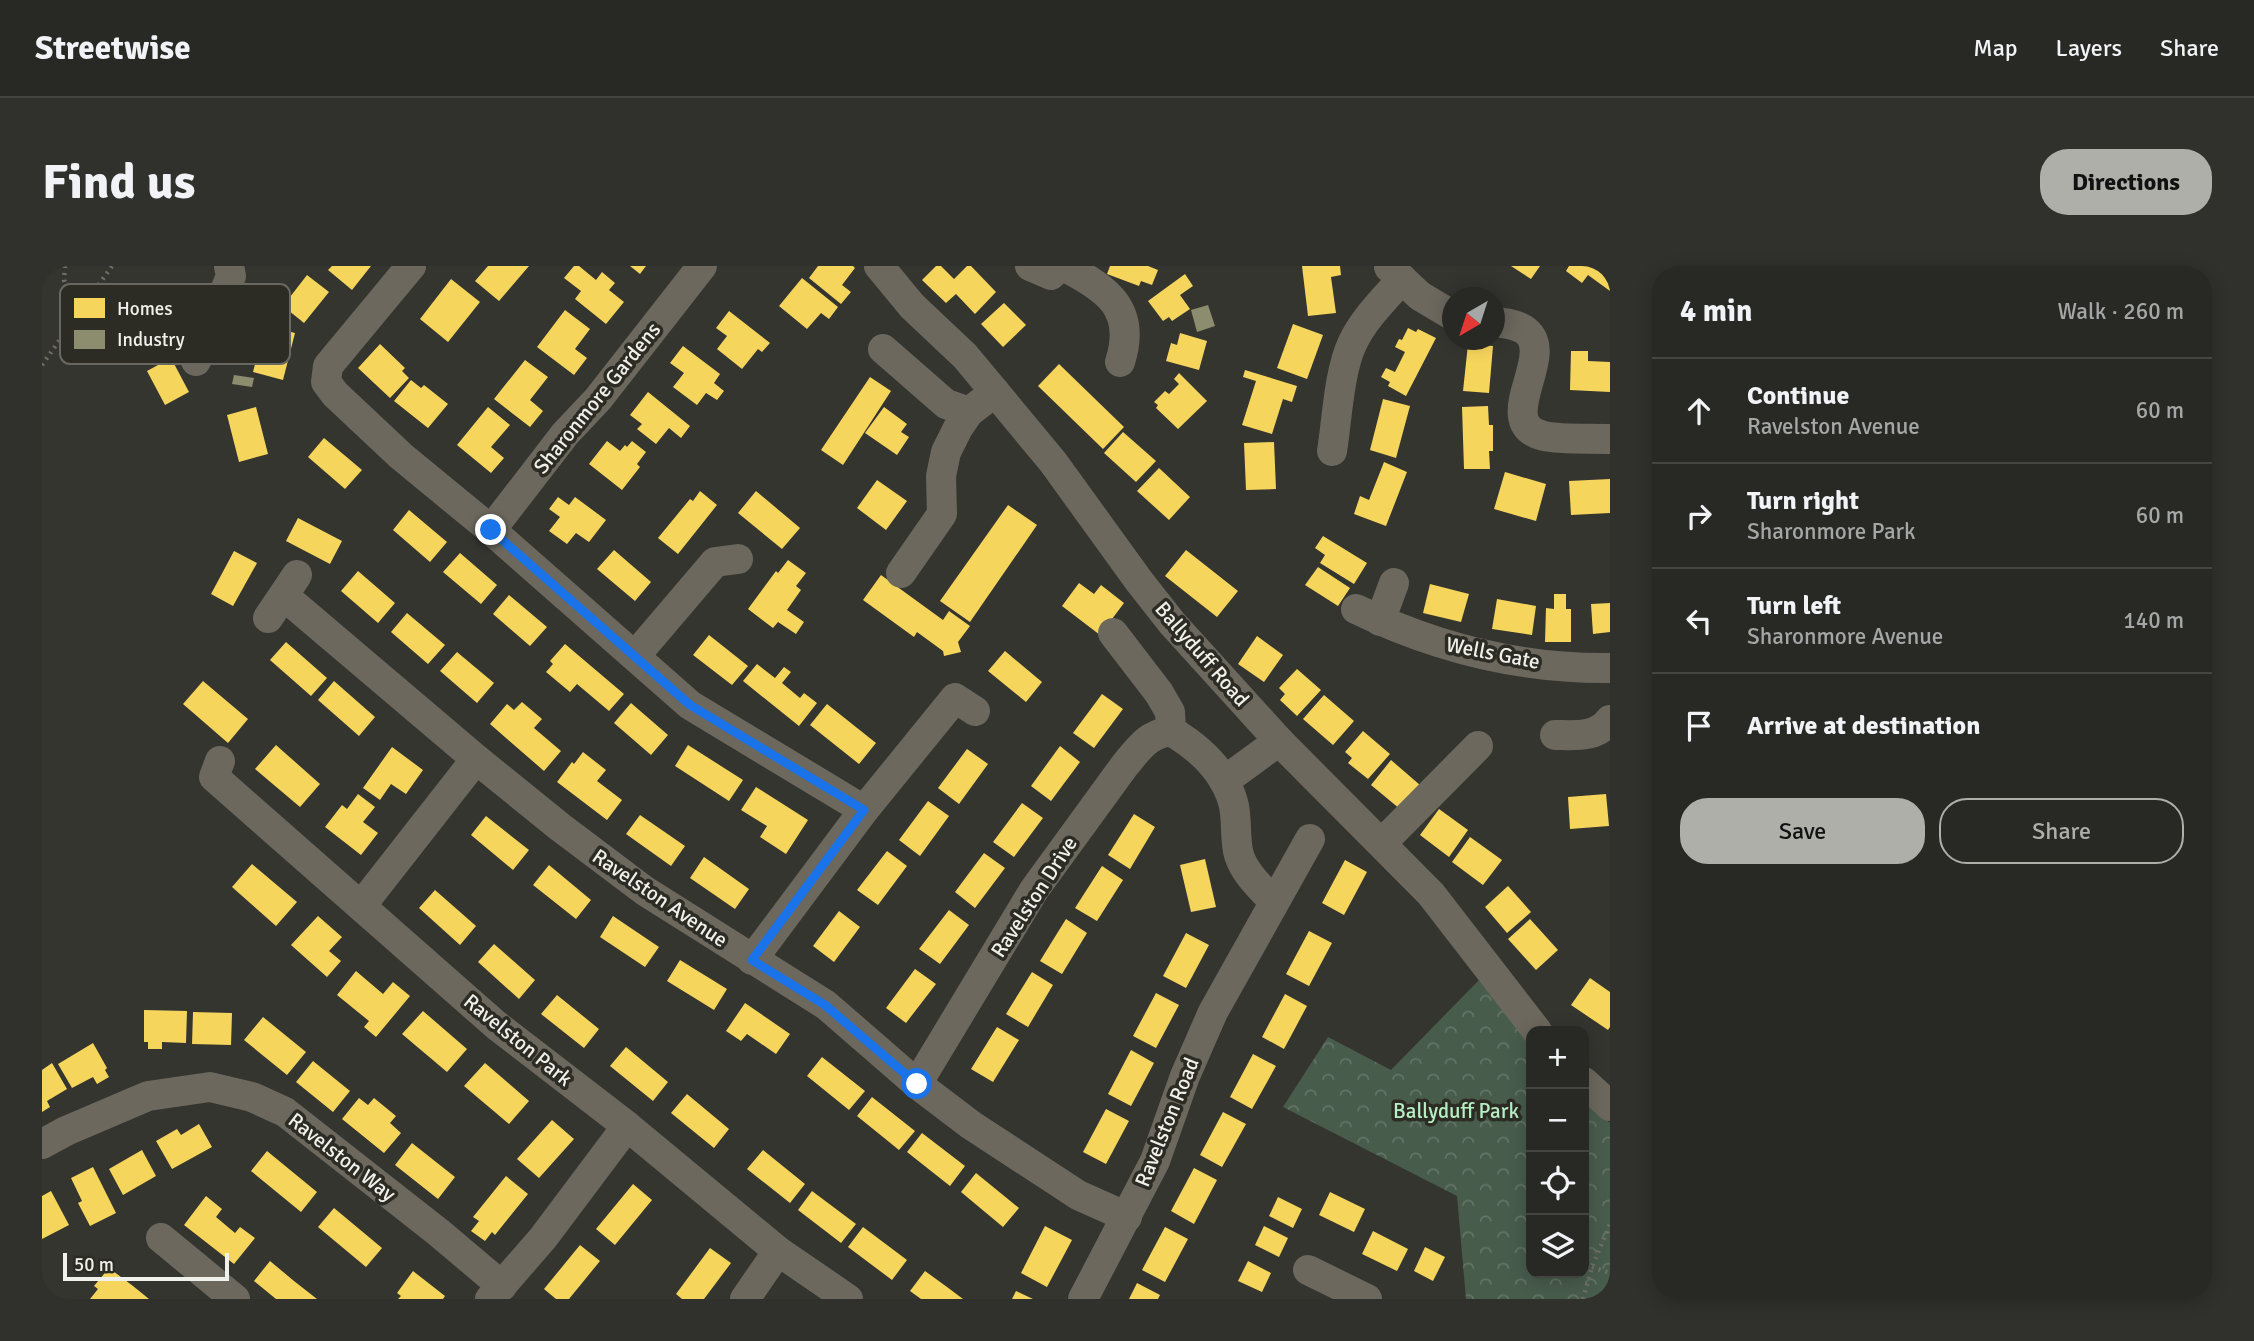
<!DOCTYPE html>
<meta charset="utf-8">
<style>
:root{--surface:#282824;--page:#30302c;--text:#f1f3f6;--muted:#a5a6a6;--line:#444441;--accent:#afafaa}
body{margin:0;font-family:Signika,sans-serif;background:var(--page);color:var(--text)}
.controls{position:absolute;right:21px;bottom:21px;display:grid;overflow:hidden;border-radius:14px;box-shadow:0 4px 18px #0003}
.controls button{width:63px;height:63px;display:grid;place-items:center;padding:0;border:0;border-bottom:2px solid var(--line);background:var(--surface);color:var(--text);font:35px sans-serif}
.compass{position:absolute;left:1400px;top:21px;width:63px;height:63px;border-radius:50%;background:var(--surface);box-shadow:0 4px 18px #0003;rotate:219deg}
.scale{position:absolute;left:21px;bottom:18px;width:166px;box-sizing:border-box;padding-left:7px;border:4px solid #f1f1ec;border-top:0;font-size:19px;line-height:24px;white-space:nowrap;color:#f1f1ec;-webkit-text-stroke:5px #2d2c24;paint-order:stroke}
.stop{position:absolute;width:21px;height:21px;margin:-16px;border:5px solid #1a73e8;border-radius:50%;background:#fff}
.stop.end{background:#1a73e8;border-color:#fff;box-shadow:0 2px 7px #0008}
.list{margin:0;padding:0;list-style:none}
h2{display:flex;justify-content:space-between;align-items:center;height:91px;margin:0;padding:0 28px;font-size:30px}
h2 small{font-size:23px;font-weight:400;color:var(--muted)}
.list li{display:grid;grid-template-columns:46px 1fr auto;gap:21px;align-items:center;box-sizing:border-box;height:105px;padding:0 28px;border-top:2px solid var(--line)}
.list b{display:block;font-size:26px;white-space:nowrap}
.list p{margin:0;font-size:23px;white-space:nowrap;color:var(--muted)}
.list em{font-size:23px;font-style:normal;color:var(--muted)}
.actions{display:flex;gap:14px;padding:21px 28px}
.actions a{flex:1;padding:16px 0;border:2px solid var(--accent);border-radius:28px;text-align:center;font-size:24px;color:var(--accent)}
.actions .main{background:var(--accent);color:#111}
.icon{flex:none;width:38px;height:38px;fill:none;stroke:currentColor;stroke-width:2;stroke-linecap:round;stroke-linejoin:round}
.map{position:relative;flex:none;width:1568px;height:1033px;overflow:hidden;border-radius:28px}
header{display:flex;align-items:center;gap:42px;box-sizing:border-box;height:98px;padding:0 35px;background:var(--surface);border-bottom:2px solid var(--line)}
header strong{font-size:33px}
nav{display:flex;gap:38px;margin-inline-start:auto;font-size:24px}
.intro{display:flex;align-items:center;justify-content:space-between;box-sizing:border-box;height:168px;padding:0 42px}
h1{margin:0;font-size:49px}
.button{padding:18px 32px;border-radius:28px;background:var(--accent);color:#111;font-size:24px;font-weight:700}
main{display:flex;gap:42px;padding:0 42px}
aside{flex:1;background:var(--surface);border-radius:28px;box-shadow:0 4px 18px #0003}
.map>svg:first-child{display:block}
.park{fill:url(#park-crowns)}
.homes{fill:#f6d55c}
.industry{fill:#8c8c6e}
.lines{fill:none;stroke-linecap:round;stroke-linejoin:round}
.path{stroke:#706e66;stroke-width:4.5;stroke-dasharray:2 5;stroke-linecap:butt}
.minor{stroke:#6c685e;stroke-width:30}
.route{stroke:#1a73e8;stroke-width:9}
.labels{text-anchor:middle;stroke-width:7;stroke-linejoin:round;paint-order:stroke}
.street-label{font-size:21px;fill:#f1f1ec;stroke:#2d2c24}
.park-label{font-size:21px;fill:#b6efc4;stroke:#2d2c24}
.key{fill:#2d2c24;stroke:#686760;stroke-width:2}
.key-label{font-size:19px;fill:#f1f1ec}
</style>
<header>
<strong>Streetwise</strong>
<nav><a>Map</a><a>Layers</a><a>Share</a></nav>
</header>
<div class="intro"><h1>Find us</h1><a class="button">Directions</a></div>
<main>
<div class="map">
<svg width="1568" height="1033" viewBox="0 0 1568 1033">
<defs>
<pattern id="park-crowns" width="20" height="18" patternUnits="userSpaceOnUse" patternTransform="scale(1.75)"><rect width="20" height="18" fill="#485c4c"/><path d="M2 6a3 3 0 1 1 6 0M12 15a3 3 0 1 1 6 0" fill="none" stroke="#637466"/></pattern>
</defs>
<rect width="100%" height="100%" fill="#353530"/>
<!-- park -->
<polygon class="park" points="1440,711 1489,782 1489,1007 1542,1007 1542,833 1568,857 1568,1033 1424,1033 1415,930 1241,841 1286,771 1349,804"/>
<!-- homes -->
<g class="homes">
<polygon points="290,0 329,0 310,24 286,4"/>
<polygon points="446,0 487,0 457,35 433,15"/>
<polygon points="532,0 537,0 554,14 560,6 573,17 567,24 582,36 564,58 533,33 539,25 522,12"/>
<polygon points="588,0 604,0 598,8"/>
<polygon points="776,0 811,0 813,2 800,19 809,26 799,38 767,12"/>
<polygon points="894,0 899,0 912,13 925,0 929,0 954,26 933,48 914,28 904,37 880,14"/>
<polygon points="1068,0 1106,0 1116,4 1110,19 1099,15 1097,20 1065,8"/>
<polygon points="1260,0 1298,0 1299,9 1289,11 1294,47 1266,50"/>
<polygon points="1469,0 1498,0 1489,13"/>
<polygon points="1527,0 1568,0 1568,25 1546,9 1540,17 1524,5"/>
<polygon points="1143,8 1151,20 1138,29 1148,43 1130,55 1127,51 1121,55 1106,35"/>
<polygon points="265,9 287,26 262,57 241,40"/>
<polygon points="760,12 796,41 787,53 779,47 765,63 737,40"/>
<polygon points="409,13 438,36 406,76 378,53"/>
<polygon points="962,37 984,59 961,81 939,58"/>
<polygon points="523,44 548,63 533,83 545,92 532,109 495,81"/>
<polygon points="687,45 728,77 720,86 716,83 700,103 675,83 685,70 674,62"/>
<polygon points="1251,58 1281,69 1265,113 1235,102"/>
<polygon points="223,59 253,67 241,114 211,106"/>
<polygon points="1366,62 1374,66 1376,63 1394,72 1364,130 1346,120 1348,116 1339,111 1344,102 1353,106 1363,86 1353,81 1357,73 1360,74"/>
<polygon points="1138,67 1165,75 1157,104 1124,95 1129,77 1135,79"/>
<polygon points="338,78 363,102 360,105 367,112 348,132 316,102"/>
<polygon points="1426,78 1451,80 1447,127 1421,125"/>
<polygon points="641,80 678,108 672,117 682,125 675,134 664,127 655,139 631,121 642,107 628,97"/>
<polygon points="1529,85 1546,85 1546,95 1568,96 1568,126 1528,124"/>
<polygon points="129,92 147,126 123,139 105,105"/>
<polygon points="483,94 506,111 488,134 501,145 488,161 452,133"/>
<polygon points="1017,98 1082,161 1061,183 996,120"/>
<polygon points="1203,104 1255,120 1250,136 1241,133 1230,168 1200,159 1214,115 1201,111"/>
<polygon points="1137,107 1165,135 1136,163 1114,142 1116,139 1112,136 1123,125 1127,128 1137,118 1132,113"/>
<polygon points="828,111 849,125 801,199 779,184"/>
<polygon points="369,114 379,122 382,119 406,138 386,162 352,135"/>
<polygon points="606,126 648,160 639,172 627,162 614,178 595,163 600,158 588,149"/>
<polygon points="1341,133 1368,140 1354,192 1328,184"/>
<polygon points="1446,140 1447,159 1451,159 1451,185 1447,185 1448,203 1422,203 1420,141"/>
<polygon points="214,141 226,188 197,196 185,149"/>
<polygon points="446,141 468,159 449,181 462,192 449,207 415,179"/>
<polygon points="842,141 865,158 859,166 867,171 855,189 823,167"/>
<polygon points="1081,166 1114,195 1094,216 1062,187"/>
<polygon points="282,172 320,204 303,223 266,191"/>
<polygon points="565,175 578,185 583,179 585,181 590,175 604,186 595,198 598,201 580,224 547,198"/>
<polygon points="1232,176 1234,223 1204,224 1202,177"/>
<polygon points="1342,196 1365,206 1344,260 1312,248 1318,230 1327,234"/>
<polygon points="1117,202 1148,231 1127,254 1095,225"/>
<polygon points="1463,206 1504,218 1494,255 1452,243"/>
<polygon points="1568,213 1568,247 1529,249 1527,215"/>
<polygon points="835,214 865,235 844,264 815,242"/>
<polygon points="658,225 675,239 636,288 616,272 648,233 651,235"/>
<polygon points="714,225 758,262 740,283 696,247"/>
<polygon points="516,231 527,239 533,231 564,254 547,276 534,267 525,278 507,265 518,251 507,243"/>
<polygon points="966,239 995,259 928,356 898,335"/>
<polygon points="367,244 405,276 388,296 351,264"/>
<polygon points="256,252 300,275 288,298 244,275"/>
<polygon points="1281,270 1325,297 1312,318 1278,297 1283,289 1273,282"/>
<polygon points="572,284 609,316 593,335 555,303"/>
<polygon points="1144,284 1196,325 1175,351 1123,310"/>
<polygon points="192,285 215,297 191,340 169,328"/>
<polygon points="418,287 455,319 439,338 401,306"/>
<polygon points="746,294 764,307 754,320 759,324 745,344 762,356 754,368 736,356 731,362 706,343 734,305 736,307"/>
<polygon points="1276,301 1308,322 1296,340 1263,319"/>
<polygon points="316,305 353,337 336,357 299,325"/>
<polygon points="839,309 901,354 907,345 928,360 916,376 919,386 902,390 901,385 875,366 872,371 821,334"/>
<polygon points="1037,317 1052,328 1059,319 1082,337 1058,369 1020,340"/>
<polygon points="1388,318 1427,328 1419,356 1381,347"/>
<polygon points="1512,328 1524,328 1524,343 1529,343 1529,376 1503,376 1504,342 1512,343"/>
<polygon points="467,329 505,361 488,380 451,348"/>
<polygon points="1455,333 1494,340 1490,369 1450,363"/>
<polygon points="1568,337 1568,366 1551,368 1549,338"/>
<polygon points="365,347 403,379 386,398 349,366"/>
<polygon points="667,369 706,400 690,419 651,389"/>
<polygon points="1215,370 1241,389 1222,416 1196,398"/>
<polygon points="244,376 285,412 269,430 228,394"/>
<polygon points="523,378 582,428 567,445 535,418 528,426 504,406 511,398 508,395"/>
<polygon points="963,385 1000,416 984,436 946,405"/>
<polygon points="415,386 452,417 435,437 398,405"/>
<polygon points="715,398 733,412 742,401 749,406 740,417 758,432 762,427 775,437 757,460 701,415"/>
<polygon points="1255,403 1279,424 1255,450 1238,434 1243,428 1237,422"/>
<polygon points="161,415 206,453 186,477 141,438"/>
<polygon points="292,415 333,451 317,470 276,434"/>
<polygon points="1060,428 1081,443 1052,482 1031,467"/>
<polygon points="1282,429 1312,455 1291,479 1261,453"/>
<polygon points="480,436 500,453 492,462 519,485 502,505 448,458 465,438 472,444"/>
<polygon points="589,437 626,469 609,489 572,457"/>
<polygon points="785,438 834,477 817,498 768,459"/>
<polygon points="1321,465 1348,488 1326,513 1306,497 1310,492 1303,486"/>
<polygon points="234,479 278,518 258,541 213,503"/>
<polygon points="646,479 701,514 687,535 633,500"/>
<polygon points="1018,480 1038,496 1009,535 989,520"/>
<polygon points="350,481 381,504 364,528 349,518 338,534 321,522"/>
<polygon points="925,483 946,498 917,538 896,522"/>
<polygon points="541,486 564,504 555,515 580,534 565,554 515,516 530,496 532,498"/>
<polygon points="1349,494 1378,519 1358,543 1329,519"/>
<polygon points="714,521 766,554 744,588 718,571 725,560 699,544"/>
<polygon points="316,528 333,541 321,556 336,567 319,589 283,561 300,539 305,543"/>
<polygon points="1564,528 1567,560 1528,563 1526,531"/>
<polygon points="886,535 907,550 878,590 857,574"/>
<polygon points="980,537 1001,552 972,591 951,576"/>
<polygon points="1397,543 1426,564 1407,591 1378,569"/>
<polygon points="1092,548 1113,561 1088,603 1066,589"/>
<polygon points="598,549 643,580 629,600 584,568"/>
<polygon points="444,550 487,584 471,604 429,569"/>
<polygon points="1428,571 1460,594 1441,619 1410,596"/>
<polygon points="845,585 865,600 836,639 815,624"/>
<polygon points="942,587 963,602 933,642 913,626"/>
<polygon points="662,591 707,623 693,643 648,612"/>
<polygon points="1163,593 1174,641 1149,646 1138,599"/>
<polygon points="1303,594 1325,606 1302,649 1280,637"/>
<polygon points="210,598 255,636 234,660 190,621"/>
<polygon points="507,599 549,634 534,653 491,619"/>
<polygon points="1060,600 1081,614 1055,655 1033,642"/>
<polygon points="1466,620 1489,646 1465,667 1443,641"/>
<polygon points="393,624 434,660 418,679 377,642"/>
<polygon points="907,644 927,659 898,698 877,683"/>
<polygon points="797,645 818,661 792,696 771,680"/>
<polygon points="276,650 300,671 287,685 299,695 285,711 249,679"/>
<polygon points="571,650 617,681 603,701 558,671"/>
<polygon points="1024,653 1045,667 1020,708 998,695"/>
<polygon points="1488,653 1516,684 1494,704 1466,673"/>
<polygon points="1267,665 1290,677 1267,720 1244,708"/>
<polygon points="1144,667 1167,679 1144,722 1121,710"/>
<polygon points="452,678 493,714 477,733 436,696"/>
<polygon points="638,694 685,723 672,744 625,715"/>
<polygon points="873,703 894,718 864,757 844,742"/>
<polygon points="314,705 341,728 351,716 368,730 334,771 322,761 327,755 295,729"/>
<polygon points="990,706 1011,719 986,761 964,748"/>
<polygon points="1548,712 1568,726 1568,761 1566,764 1529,739"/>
<polygon points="1114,727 1137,739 1114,782 1091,770"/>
<polygon points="1243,728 1265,740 1242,783 1220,771"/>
<polygon points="515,729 557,763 542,782 499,748"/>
<polygon points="703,737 748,768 734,788 705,768 699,775 684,765"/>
<polygon points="102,744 145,745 144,777 120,776 120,783 106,783 106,776 102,776"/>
<polygon points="381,745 425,783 405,806 360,768"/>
<polygon points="151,746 190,747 189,779 150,778"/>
<polygon points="221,751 264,786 245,809 202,774"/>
<polygon points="955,761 977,774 951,816 929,803"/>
<polygon points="51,777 65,802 63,804 67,811 55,818 51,811 30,822 16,798"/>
<polygon points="584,781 626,816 611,835 568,800"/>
<polygon points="1089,784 1112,797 1089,840 1066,828"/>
<polygon points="1211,788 1234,800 1210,843 1188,831"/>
<polygon points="780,791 823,825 807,844 765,810"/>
<polygon points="271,795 308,825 291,846 254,816"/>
<polygon points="10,797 25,823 5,835 8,841 0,846 0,804"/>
<polygon points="443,797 487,835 467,858 422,820"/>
<polygon points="645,828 687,863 672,882 629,847"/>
<polygon points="830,831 873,865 857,884 815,850"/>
<polygon points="317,832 326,839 332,832 354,850 348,857 359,867 342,887 300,853"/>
<polygon points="1064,843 1087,855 1064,898 1041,886"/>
<polygon points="1181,846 1204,858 1180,901 1158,889"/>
<polygon points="510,854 532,873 497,912 475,893"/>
<polygon points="157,858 170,881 130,903 114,875 135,863 139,869"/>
<polygon points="880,867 923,900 908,920 865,886"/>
<polygon points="370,877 413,911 396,933 353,899"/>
<polygon points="100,884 114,910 81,929 67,903"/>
<polygon points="721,884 763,918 748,937 705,903"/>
<polygon points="225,885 275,926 259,946 209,905"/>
<polygon points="51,901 74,947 48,960 36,937 40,935 29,912"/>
<polygon points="1152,902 1175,914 1152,958 1129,945"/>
<polygon points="934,907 977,942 961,961 919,926"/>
<polygon points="464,910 486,928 453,969 450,966 443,975 429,965 437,955 431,951"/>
<polygon points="591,918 610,934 573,979 554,963"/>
<polygon points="9,925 27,959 0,973 0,930"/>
<polygon points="770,925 814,958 799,977 756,944"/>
<polygon points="1288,926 1323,943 1312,966 1277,949"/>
<polygon points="164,930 180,943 174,951 193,967 198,961 213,972 192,998 142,959"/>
<polygon points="1236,931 1260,943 1251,962 1227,950"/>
<polygon points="292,942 340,982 324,1001 276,961"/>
<polygon points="1003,960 1030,974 1005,1021 979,1007"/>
<polygon points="1222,960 1246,972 1237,991 1213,979"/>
<polygon points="821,961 865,994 850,1014 806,981"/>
<polygon points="1123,961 1146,973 1123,1016 1100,1004"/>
<polygon points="1331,965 1366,983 1355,1005 1320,988"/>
<polygon points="538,979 558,995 527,1033 514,1033 502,1023"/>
<polygon points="1383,981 1403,991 1391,1015 1372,1005"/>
<polygon points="668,982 689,997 662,1033 640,1033 634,1028"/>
<polygon points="228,995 252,1015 275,1033 234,1033 212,1015"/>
<polygon points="1206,995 1229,1007 1220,1026 1196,1015"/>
<polygon points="67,1002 91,1020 107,1033 48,1033 56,1023 52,1020"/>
<polygon points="371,1005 403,1030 401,1033 356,1033 359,1030 355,1027"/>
<polygon points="883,1005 905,1021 921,1033 879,1033 868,1025"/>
<polygon points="1095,1017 1118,1029 1116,1033 1087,1033"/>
<polygon points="974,1025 991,1033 970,1033"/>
</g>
<!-- industry -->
<g class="industry">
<polygon points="1166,39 1173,60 1155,66 1149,44"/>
<polygon points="192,109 212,112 210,121 190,118"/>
</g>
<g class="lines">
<!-- path -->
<g class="path">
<polyline points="23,0 22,14 34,52"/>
<polyline points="0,99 70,0"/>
<polyline points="1550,1001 1568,1007"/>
<polyline points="1541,1033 1550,1001 1568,958"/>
</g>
<!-- minor -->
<g class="minor">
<polyline points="369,0 286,100 284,116 293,128 359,190 449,264 648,439 822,544"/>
<polyline points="837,0 870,40 923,90 1011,196 1097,315 1130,357 1237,475 1389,628 1495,765"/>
<polyline points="988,0 1009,9 1017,0"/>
<path d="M1021,0C1065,22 1095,43 1078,96"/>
<polyline points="1347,1 1378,30 1410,49"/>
<path d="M1452,56C1463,57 1475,58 1484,65C1515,90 1449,157 1502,170C1519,174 1550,172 1568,173"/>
<polyline points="841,83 904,138 927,146"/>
<polyline points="154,95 189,10 187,0"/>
<path d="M1290,185C1295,154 1297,106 1310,78C1321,54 1342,33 1360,13"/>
<polyline points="449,264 523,168 556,133 660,0"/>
<polyline points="859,307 900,248 899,210 904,186 916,162 927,146 953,126"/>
<polyline points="242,330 434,493 518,561 603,625 784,739 875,818 929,859 1036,929 1085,951"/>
<path d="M1314,343C1396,383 1478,403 1568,402"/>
<polyline points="226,352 255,309"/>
<polyline points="1338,355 1352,317"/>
<polyline points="1071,367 1117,427 1128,446 1129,465"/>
<polyline points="593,390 673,296 696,293"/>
<path d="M1129,465C1156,481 1182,504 1191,536C1196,553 1192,572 1197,589C1203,608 1219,622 1232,636"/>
<path d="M1513,469C1534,469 1554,472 1568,454"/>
<polyline points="178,495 172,511 454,759 585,860 736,985 806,1033"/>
<polyline points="1182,515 1237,475"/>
<polyline points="1340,577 1436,480"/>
<polyline points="319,640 434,493"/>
<polyline points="710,694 822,544 913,432 933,445"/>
<polyline points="1542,816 1568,840"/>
<path d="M875,818L992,624L1083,499C1098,481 1105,469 1129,465"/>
<polyline points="0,878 24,865 106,830 168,821 210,831 243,846 396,966 460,1020"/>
<polyline points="119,972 193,1033"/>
<polyline points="1266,1004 1325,1033"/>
<polyline points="448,1033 501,972 585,860"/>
<polyline points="703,1033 736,985"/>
<polyline points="1041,1033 1113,895 1143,810 1171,746 1268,573"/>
</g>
</g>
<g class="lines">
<!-- route -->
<polyline class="route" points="449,264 648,439 822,544 710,694 783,739 875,818"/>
</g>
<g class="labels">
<!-- street labels -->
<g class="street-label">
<text transform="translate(555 132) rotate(-51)" y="7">Sharonmore Gardens</text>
<text transform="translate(1451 387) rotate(11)" y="7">Wells Gate</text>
<text transform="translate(1160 388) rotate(49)" y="7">Ballyduff Road</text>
<text transform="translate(992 631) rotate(-57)" y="7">Ravelston Drive</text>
<text transform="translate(618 632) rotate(34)" y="7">Ravelston Avenue</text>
<text transform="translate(476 774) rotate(39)" y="7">Ravelston Park</text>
<text transform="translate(1125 856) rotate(-68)" y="7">Ravelston Road</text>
<text transform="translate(300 891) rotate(38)" y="7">Ravelston Way</text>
</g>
<!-- park labels -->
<g class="park-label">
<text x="1414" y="852">Ballyduff Park</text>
</g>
</g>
<!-- legend -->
<rect x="18" y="18" width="230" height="80" rx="10" class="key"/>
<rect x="32" y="32" width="31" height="20" fill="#f6d55c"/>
<rect x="32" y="64" width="31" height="19" fill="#8c8c6e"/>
<g class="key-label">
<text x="75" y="49">Homes</text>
<text x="75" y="80">Industry</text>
</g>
</svg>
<div class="controls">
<button>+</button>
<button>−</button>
<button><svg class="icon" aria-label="locate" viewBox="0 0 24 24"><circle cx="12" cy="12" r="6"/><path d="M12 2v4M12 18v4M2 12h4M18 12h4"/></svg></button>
<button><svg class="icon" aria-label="layers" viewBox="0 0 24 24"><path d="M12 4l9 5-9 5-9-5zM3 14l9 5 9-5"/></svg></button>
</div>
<svg class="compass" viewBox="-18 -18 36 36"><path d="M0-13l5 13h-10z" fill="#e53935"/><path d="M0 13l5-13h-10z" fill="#a5a6a6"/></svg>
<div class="scale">50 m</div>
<div class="stop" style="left:875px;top:818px"></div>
<div class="stop end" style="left:449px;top:264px"></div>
</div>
<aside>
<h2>4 min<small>Walk · 260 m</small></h2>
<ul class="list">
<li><svg class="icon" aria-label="ahead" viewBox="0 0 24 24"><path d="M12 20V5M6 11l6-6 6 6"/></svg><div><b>Continue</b><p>Ravelston Avenue</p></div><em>60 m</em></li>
<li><svg class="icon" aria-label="right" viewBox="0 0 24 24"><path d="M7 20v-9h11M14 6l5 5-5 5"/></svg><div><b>Turn right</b><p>Sharonmore Park</p></div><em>60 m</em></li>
<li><svg class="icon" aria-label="left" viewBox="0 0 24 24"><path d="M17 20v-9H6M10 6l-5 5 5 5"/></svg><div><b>Turn left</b><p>Sharonmore Avenue</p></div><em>140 m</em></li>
<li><svg class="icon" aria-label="arrive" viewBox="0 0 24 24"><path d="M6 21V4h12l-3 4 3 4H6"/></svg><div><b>Arrive at destination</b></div></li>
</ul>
<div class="actions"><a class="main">Save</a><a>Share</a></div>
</aside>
</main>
